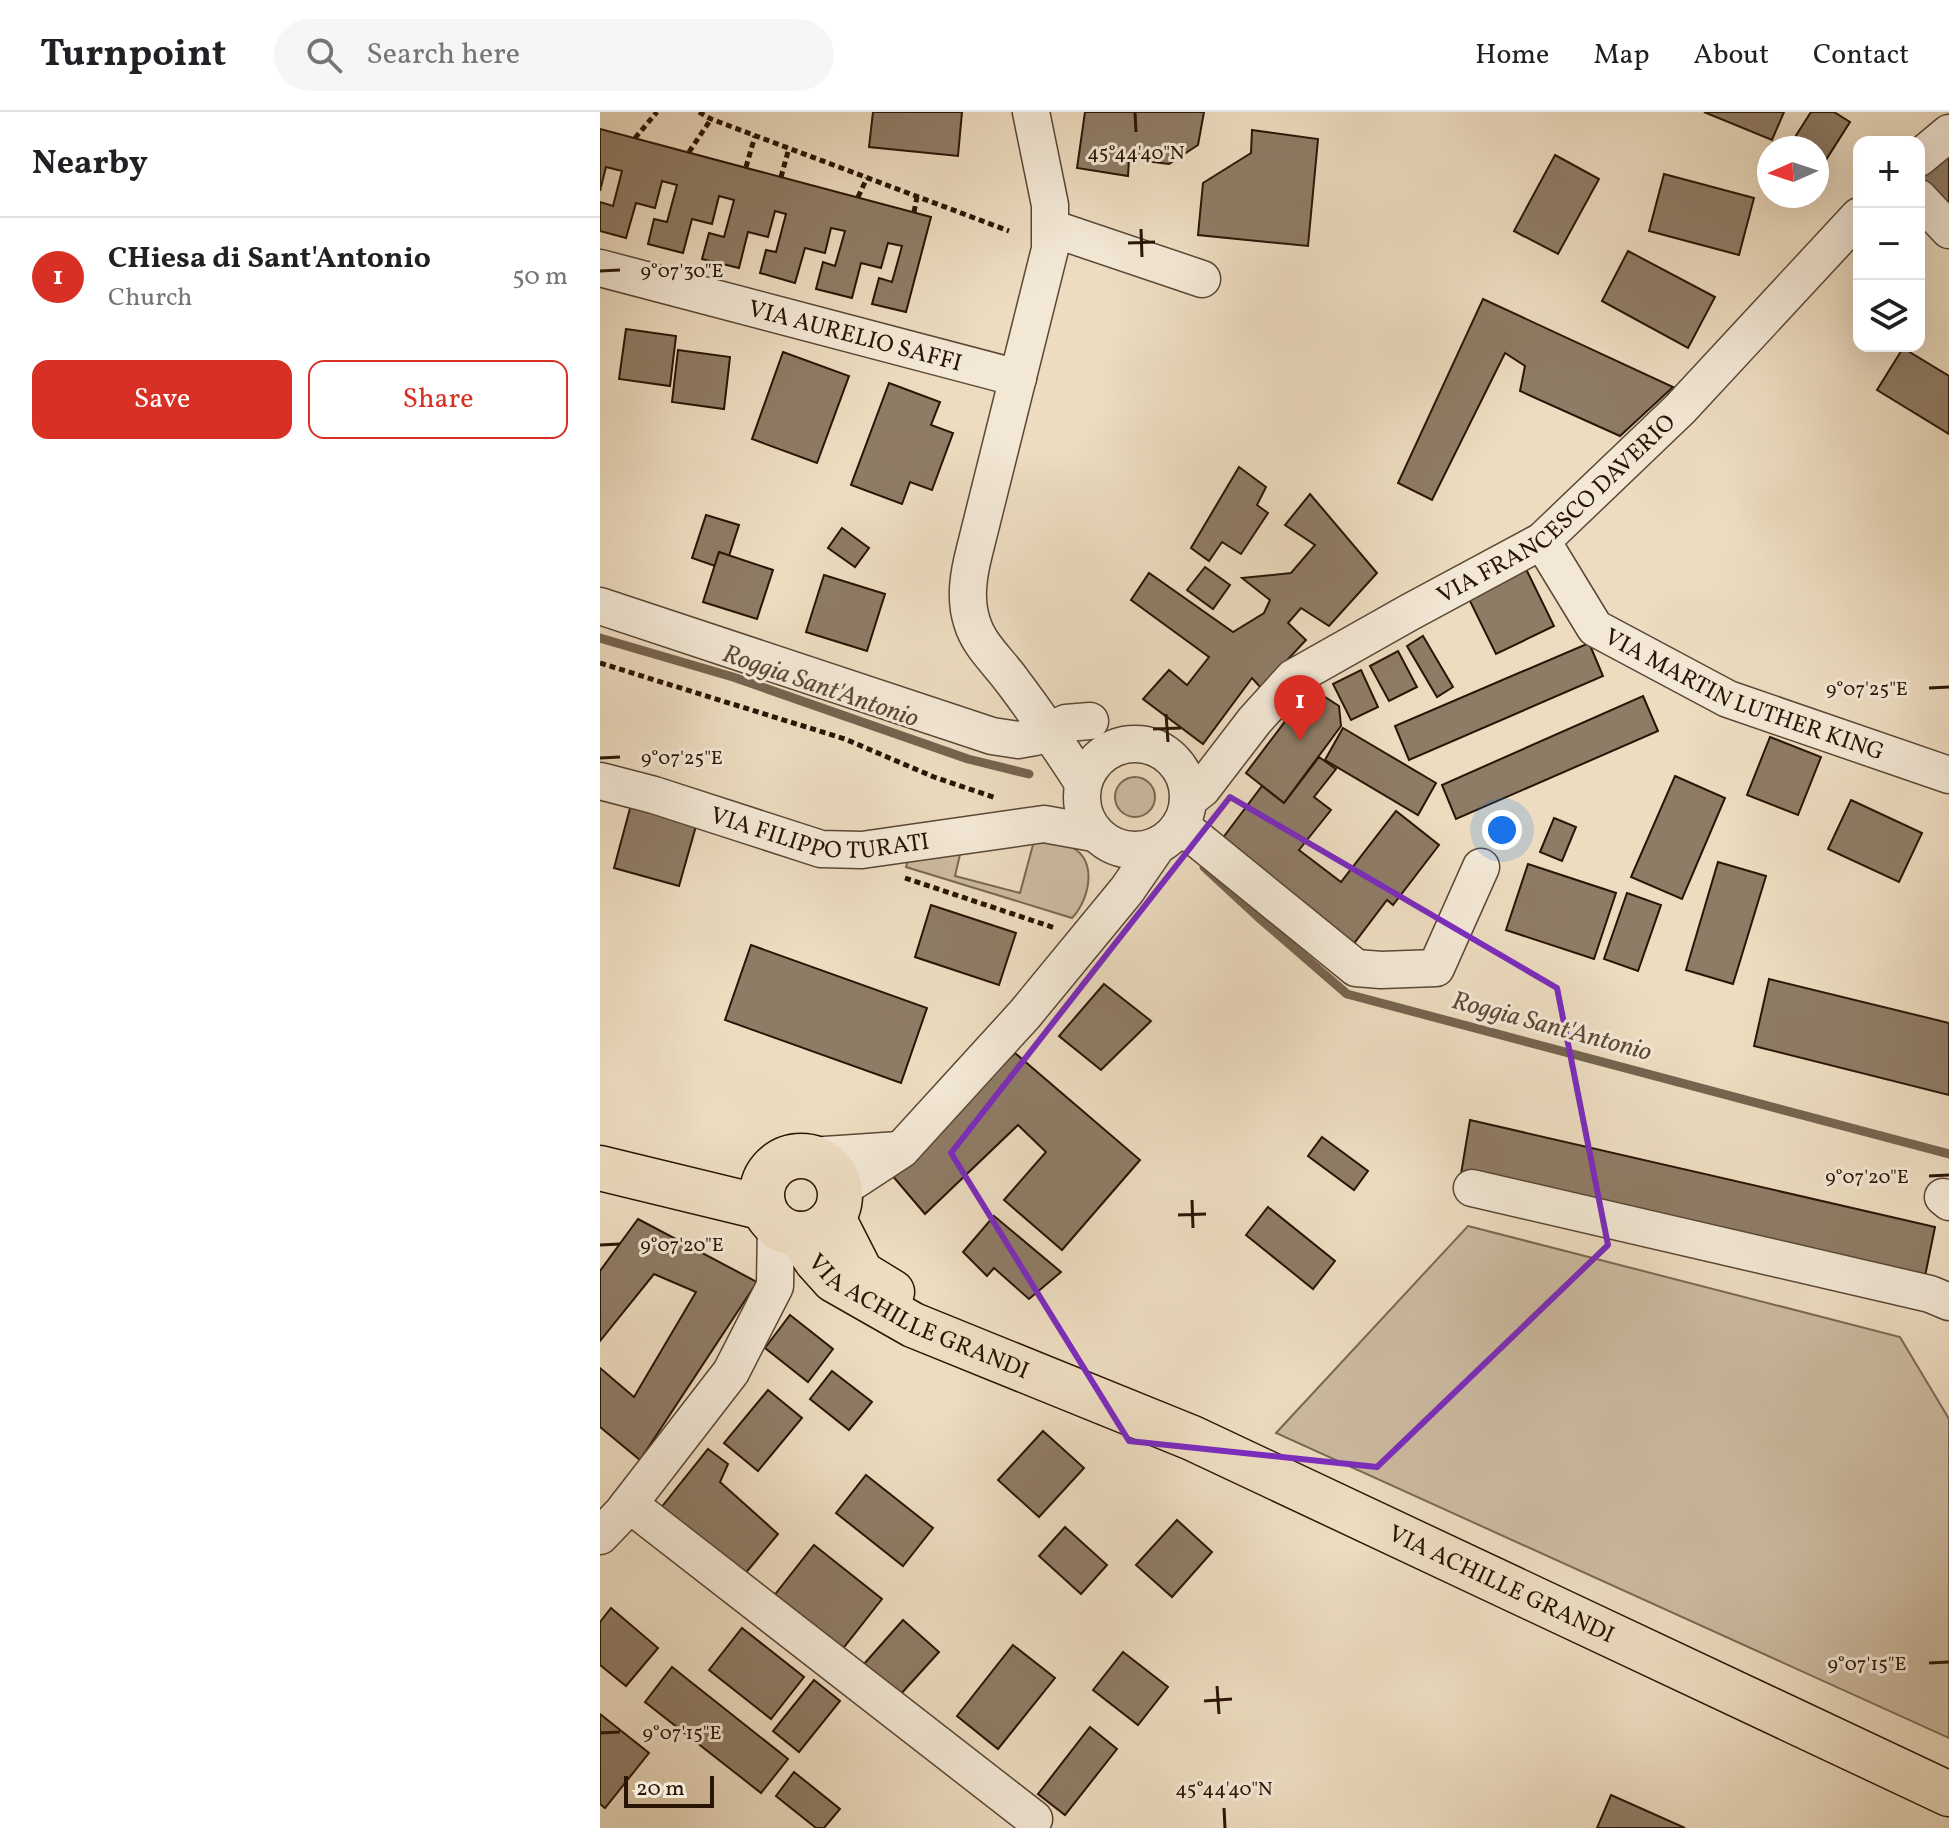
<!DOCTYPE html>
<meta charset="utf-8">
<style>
:root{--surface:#fff;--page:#f6f6f6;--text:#202124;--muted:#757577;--line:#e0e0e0;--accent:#d93025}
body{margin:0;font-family:Vollkorn,serif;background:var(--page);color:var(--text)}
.controls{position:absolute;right:24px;top:24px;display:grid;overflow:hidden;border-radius:16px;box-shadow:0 8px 32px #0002}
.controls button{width:72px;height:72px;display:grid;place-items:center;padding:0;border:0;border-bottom:2px solid var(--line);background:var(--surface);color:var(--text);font:40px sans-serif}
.compass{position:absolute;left:1157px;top:24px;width:72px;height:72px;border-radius:50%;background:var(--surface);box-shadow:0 8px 32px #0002;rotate:267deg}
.scale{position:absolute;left:24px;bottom:20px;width:90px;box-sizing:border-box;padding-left:8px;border:4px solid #291505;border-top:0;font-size:22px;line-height:28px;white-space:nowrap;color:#291505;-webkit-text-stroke:6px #f3e8d6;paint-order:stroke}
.you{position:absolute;left:902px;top:718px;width:28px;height:28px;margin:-20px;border:6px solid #fff;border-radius:50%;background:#1a73e8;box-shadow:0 0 0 12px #1a73e833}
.badge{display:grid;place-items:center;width:52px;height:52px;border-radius:50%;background:var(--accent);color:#fff;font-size:26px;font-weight:700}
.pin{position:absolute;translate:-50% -66px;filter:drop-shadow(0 2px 4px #0008)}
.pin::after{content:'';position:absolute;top:42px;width:28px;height:24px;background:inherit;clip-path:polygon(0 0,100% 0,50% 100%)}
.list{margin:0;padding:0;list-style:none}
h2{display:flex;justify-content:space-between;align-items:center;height:104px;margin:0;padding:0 32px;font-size:34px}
h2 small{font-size:26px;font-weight:400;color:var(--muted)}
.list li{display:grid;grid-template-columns:52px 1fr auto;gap:24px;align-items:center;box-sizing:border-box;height:120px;padding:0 32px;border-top:2px solid var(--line)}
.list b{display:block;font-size:30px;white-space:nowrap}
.list p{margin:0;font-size:26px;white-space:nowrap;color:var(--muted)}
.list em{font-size:26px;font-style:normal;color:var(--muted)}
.actions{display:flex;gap:16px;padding:24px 32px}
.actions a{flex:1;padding:18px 0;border:2px solid var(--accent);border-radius:16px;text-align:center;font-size:28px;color:var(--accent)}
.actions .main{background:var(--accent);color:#fff}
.icon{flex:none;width:44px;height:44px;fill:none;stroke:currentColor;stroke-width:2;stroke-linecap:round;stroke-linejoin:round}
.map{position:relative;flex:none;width:1349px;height:1716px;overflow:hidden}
header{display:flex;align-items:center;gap:48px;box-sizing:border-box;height:112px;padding:0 40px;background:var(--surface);border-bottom:2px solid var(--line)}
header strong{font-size:38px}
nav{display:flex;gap:44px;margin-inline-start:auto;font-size:28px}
.search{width:560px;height:72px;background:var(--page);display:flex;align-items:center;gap:20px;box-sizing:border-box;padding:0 28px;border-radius:44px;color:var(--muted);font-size:30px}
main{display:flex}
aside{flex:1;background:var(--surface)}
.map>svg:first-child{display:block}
.green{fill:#ccbaa0;stroke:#7a6852;stroke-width:2}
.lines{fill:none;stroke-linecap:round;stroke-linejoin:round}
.stream{stroke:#76644f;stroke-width:9}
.building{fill:#8f7c66;stroke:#291505;stroke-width:2}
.minor-casing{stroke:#5a4734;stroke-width:39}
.major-casing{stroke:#291505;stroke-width:47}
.path{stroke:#291505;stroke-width:5;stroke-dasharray:6 4;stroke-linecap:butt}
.minor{stroke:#f3e8d6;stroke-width:36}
.major{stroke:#eddcc0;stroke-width:44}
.marked{fill:none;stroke:#7b2cbf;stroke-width:6;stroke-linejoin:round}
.ticks{fill:none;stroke:#291505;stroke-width:3}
.labels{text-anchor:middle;stroke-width:6;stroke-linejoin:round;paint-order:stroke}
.street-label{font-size:24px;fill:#291505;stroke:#f3e8d6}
.water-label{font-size:26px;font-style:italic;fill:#5d4936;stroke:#f3e8d6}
.ticks-label{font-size:20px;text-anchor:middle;fill:#291505;stroke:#f3e8d6;stroke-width:6;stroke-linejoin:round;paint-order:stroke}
</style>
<header>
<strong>Turnpoint</strong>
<div class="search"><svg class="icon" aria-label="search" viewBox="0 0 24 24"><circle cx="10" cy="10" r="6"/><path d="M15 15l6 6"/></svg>Search here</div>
<nav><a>Home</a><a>Map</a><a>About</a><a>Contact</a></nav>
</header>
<main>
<aside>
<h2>Nearby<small></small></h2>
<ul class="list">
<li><span class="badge">1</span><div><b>CHiesa di Sant'Antonio</b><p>Church</p></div><em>50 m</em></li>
</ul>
<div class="actions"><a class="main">Save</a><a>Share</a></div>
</aside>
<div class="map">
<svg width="1349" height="1716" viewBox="0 0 1349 1716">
<rect width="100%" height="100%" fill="#eddcc0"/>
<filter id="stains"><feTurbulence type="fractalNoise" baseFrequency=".0025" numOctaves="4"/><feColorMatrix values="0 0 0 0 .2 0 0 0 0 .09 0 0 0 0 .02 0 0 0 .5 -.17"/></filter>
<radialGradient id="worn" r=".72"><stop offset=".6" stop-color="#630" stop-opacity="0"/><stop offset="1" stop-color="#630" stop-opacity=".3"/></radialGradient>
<!-- green -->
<g class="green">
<circle cx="535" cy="685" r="20"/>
<path d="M434,729C444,730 456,730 466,733C499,743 491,786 472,806L306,755L311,739L361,738L355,764L420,781Z"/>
<polygon points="868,1114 1300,1225 1349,1307 1349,1626 676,1321"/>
</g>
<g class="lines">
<!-- stream -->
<g class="stream">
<polyline points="0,526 133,565 368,647 429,662"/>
<polyline points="604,755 657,804 747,882 1349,1042"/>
</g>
</g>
<!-- building -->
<g class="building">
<polygon points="273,0 362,0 358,44 269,35"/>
<polygon points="485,0 604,0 598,33 569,52 529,47 528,64 477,56"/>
<polygon points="1104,0 1184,0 1172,28"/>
<polygon points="1211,0 1234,0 1250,10 1217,62 1217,36 1188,36"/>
<polygon points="0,17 331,105 306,200 272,192 279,166 292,170 302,134 288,131 281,156 261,151 252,186 216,177 223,150 235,154 245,119 231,116 225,141 205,136 195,171 160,161 166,138 176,140 186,102 175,99 168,125 148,120 139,156 102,147 109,121 124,125 134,88 119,84 112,112 92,107 83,141 48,132 54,107 67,110 77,73 62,69 55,96 36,91 26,126 0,119 0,90 13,94 22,59 6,55 0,79"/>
<polygon points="652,18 718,27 708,134 598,123 603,71 651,41"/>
<polygon points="1349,35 1349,108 1319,77 1319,62"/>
<polygon points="955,43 999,67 958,142 914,119"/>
<polygon points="1064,62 1154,86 1139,143 1049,119"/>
<polygon points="1028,139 1115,185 1088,236 1002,189"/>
<polygon points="883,187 1073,275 1020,324 920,279 925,254 905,241 832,388 798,371"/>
<polygon points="26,217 76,224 70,274 19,267"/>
<polygon points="1303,236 1349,264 1349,322 1277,278"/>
<polygon points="78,238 130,245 124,297 72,290"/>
<polygon points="183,240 249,264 217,351 152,327"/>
<polygon points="289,271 340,290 331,313 353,321 332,378 310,370 302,392 251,373"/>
<polygon points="639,355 666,375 657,393 668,401 641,442 622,430 609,449 591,436"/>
<polygon points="710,382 777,461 729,514 701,496 688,511 706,528 661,576 652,566 603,632 543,587 569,558 587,573 609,545 531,488 549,461 633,520 664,501 670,488 642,466 691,461 715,433 685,413"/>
<polygon points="106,403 139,413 129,444 119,440 115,454 92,446"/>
<polygon points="242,416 269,436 255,455 228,436"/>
<polygon points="119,440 173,458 157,507 103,490"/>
<polygon points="605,455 630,473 613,497 587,478"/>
<polygon points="926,457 954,514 896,542 868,485"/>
<polygon points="224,463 285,482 267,539 206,520"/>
<polygon points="823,524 853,575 837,585 807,534"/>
<polygon points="989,531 1003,564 809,648 795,614"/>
<polygon points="798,539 817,575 789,589 770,554"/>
<polygon points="761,558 778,595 751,608 733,572"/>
<polygon points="722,583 739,594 741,614 684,691 646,661 702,587"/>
<polygon points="1043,584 1058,619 856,707 842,673"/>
<polygon points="743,616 836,671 818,703 725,648"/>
<polygon points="1170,625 1221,645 1198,703 1147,683"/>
<polygon points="719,645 736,657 714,685 731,698 699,738 741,770 796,699 839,733 793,793 787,788 749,838 616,735 662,674 684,691"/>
<polygon points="1075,664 1125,686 1082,787 1031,765"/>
<polygon points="1251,688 1322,721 1299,770 1228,737"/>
<polygon points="32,689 98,707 79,774 14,756"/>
<polygon points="954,706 976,715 962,749 940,740"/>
<polygon points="1118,750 1166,764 1133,872 1086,858"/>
<polygon points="928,752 1016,781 994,847 906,818"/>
<polygon points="1027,781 1061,793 1038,859 1004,847"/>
<polygon points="331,793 416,821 399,873 315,845"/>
<polygon points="151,833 327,896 301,971 125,908"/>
<polygon points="1169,867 1349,911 1349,983 1154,934"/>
<polygon points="504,872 551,909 501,958 459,924"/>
<polygon points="415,941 540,1048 462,1138 404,1088 446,1040 418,1013 325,1102 291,1062"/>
<polygon points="870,1008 1335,1115 1322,1179 860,1068"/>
<polygon points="722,1025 768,1059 754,1078 708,1044"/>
<polygon points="668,1095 735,1149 713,1177 646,1123"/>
<polygon points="394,1104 461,1160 429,1187 394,1156 387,1164 363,1140"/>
<polygon points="38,1107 157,1170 40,1348 0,1315 0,1256 34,1285 96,1180 54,1162 0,1229 0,1159"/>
<polygon points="190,1203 233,1237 208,1270 165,1236"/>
<polygon points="232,1259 272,1290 249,1318 210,1287"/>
<polygon points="168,1278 202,1306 158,1359 124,1331"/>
<polygon points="443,1319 484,1356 439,1405 398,1368"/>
<polygon points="108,1337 128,1352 120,1370 178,1422 139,1469 56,1402"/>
<polygon points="266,1363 333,1416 303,1454 236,1401"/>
<polygon points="577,1408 612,1440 572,1485 536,1453"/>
<polygon points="465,1415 507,1453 481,1482 439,1444"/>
<polygon points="214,1433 282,1487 241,1539 173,1485"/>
<polygon points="11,1496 58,1536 26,1574 0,1553 0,1510"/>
<polygon points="303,1508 339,1540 299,1584 264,1552"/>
<polygon points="142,1516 204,1565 171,1607 109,1558"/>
<polygon points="413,1533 455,1566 398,1637 357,1604"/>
<polygon points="523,1540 568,1575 538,1613 493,1578"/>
<polygon points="72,1555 188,1647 161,1681 45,1590"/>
<polygon points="214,1568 240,1589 199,1640 173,1619"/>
<polygon points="0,1602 49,1641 5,1696 0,1692"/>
<polygon points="490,1615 517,1637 465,1703 438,1682"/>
<polygon points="194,1660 240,1697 224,1716 216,1716 176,1684"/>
<polygon points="1011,1683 1085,1716 997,1716"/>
</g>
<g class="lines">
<defs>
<g id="minor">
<path d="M431,0L450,93V137L375,437C369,460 364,486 372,510C379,534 399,550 413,570C438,603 461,637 483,671"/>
<polyline points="1319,46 1349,21"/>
<polyline points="1319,86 1349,118"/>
<polyline points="451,116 602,167"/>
<path id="s1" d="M0,156L418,266"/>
<path id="s2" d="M942,429L995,516L1128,587L1349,663"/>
<polyline points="0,494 392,624 418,628 435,625 466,611 490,609"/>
<circle cx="535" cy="685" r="53"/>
<path id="s3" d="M0,669L54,683L221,737L262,738L444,712L494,721"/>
<path id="s4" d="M588,688L602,677L655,608L693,566L810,500L942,429L1080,297L1259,104"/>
<polyline points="580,713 756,856 781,858 836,856 881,755"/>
<polyline points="210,1044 299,1038"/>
<polyline points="872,1076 1330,1182 1349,1190"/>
<polyline points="240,1078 301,1038 425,902 527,778 558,733"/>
<polyline points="1343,1085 1349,1090"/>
<polyline points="29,1392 434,1707"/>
<polyline points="0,1424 22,1401 131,1260 175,1174 176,1113"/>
</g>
<g id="major">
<circle cx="201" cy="1083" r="39"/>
<polyline points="0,1056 164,1096"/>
<polyline points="233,1106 261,1161 292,1180"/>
<path id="s5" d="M199,1122L216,1148L234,1168L313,1213L592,1326L1349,1682"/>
</g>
</defs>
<!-- minor casing -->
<use href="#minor" class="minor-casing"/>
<!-- major casing -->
<use href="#major" class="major-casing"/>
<!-- path -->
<g class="path">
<polyline points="99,0 111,7 409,119"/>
<polyline points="35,26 57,0"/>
<polyline points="89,40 111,7"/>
<polyline points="146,55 155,24"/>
<polyline points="181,65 189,36"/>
<polyline points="258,85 267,66"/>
<polyline points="314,100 317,85"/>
<polyline points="0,551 245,627 334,665 396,686"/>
<polyline points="305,766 455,816"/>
</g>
<!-- minor -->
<use href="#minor" class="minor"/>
<!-- major -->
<use href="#major" class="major"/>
</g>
<!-- marked area -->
<path class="marked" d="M630,685L957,876L1008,1133L777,1355L529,1329L351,1041Z"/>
<!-- ticks -->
<path class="ticks" d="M535,0L536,20M541,117L542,145M528,131L555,130M0,159L20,158M1329,576L1349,575M566,602L568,630M553,617L581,616M0,646L20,645M1329,1064L1349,1063M592,1088L593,1116M578,1103L606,1102M0,1133L20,1132M1329,1551L1349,1550M617,1574L619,1602M604,1589L632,1587M0,1621L20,1620M624,1696L625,1716"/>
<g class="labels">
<!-- street labels -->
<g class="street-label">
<text dy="8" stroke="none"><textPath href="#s1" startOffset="264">VIA AURELIO SAFFI</textPath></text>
<text dy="8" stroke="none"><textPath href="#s4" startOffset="476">VIA FRANCESCO DAVERIO</textPath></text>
<text dy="8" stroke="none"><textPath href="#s2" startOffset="266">VIA MARTIN LUTHER KING</textPath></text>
<text dy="8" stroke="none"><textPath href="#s3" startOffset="228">VIA FILIPPO TURATI</textPath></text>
<text dy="8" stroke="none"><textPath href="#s5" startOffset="150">VIA ACHILLE GRANDI</textPath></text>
<text dy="8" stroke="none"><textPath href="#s5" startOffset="792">VIA ACHILLE GRANDI</textPath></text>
</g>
<!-- water labels -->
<g class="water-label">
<text transform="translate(221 573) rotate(19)" y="9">Roggia Sant'Antonio</text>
<text transform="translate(952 913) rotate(15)" y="9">Roggia Sant'Antonio</text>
</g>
</g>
<g class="ticks-label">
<text x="536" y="47">45°44'40"N</text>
<text x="82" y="165">9°07'30"E</text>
<text x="1267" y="583">9°07'25"E</text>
<text x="82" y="652">9°07'25"E</text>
<text x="1267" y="1071">9°07'20"E</text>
<text x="82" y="1139">9°07'20"E</text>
<text x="1267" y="1558">9°07'15"E</text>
<text x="82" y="1627">9°07'15"E</text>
<text x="624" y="1683">45°44'40"N</text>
</g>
<rect width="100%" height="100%" filter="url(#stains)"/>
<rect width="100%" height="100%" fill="url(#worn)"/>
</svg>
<div class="controls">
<button>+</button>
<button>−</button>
<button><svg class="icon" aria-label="layers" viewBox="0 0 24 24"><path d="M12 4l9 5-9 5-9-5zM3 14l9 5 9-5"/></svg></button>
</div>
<svg class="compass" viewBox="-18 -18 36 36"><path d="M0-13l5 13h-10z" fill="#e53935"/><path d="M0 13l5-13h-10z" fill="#757577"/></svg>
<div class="scale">20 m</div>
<div class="you"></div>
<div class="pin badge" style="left:700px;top:629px">1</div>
</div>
</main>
